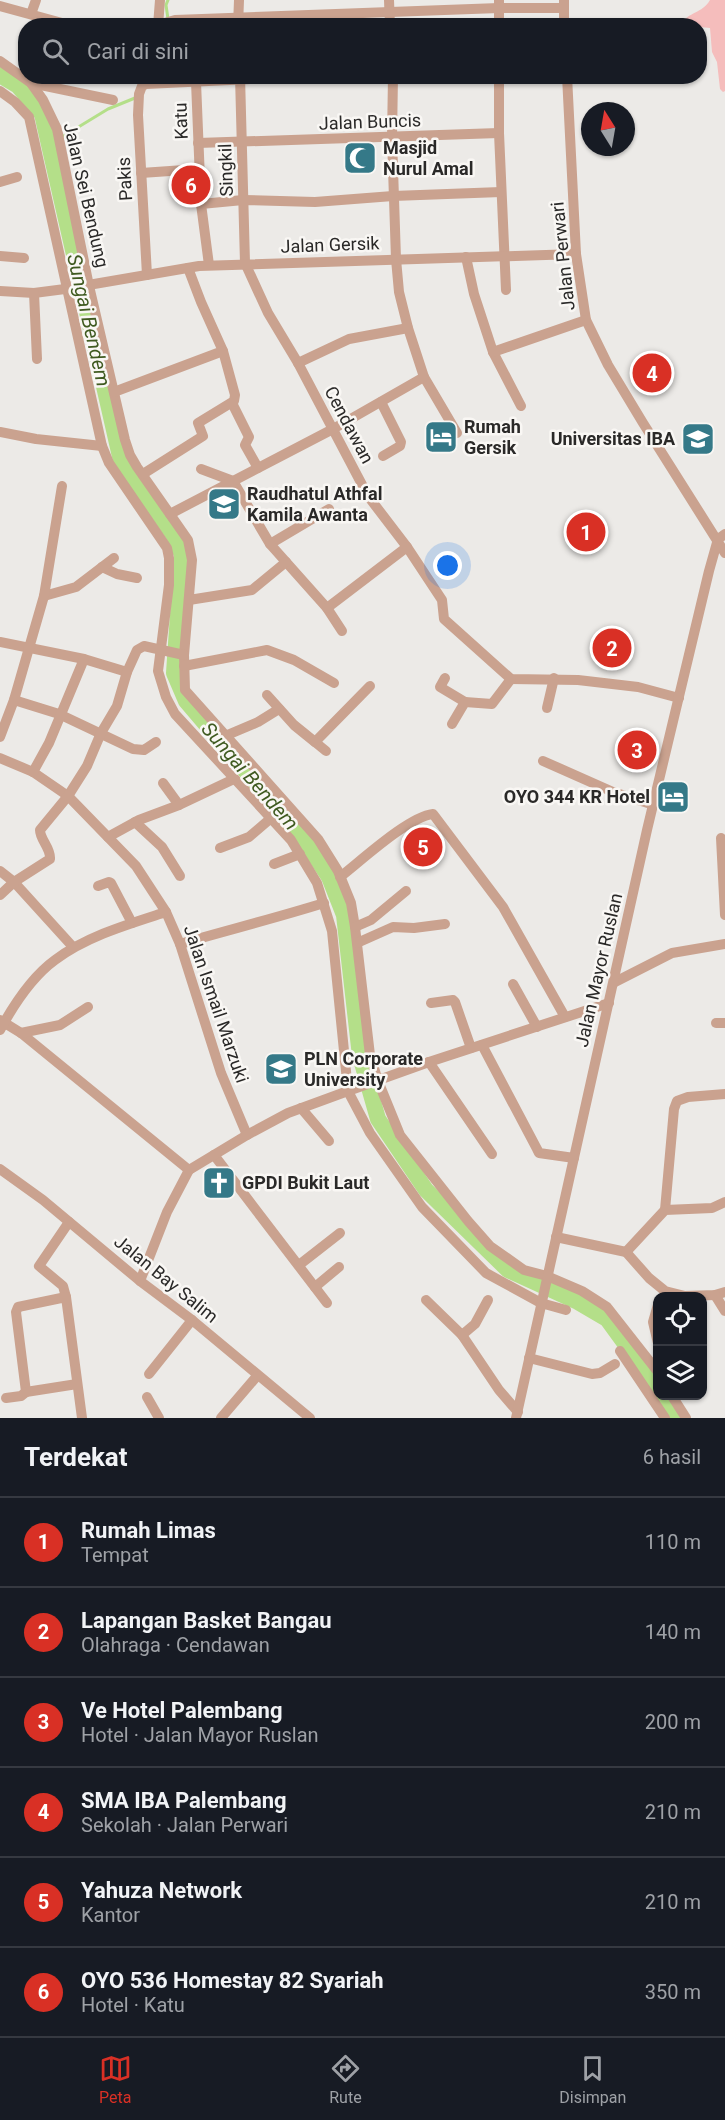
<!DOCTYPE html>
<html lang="id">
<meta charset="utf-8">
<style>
:root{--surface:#171b24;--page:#242831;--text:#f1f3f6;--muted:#9ea1a6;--line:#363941;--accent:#d93025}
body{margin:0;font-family:Roboto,sans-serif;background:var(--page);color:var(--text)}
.controls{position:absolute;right:18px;bottom:18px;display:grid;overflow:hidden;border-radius:12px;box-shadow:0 2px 4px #0004}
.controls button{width:54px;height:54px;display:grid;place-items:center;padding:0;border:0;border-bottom:2px solid var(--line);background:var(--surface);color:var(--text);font:30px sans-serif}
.compass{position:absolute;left:581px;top:102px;width:54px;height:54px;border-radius:50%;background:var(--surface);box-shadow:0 2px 4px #0004;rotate:349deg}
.you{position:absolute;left:448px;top:566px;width:21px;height:21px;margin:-15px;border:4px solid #fff;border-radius:50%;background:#1a73e8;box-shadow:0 0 0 9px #1a73e833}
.badge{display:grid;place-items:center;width:39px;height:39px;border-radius:50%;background:var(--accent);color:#fff;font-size:20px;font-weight:700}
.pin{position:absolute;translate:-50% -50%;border:3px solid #fff;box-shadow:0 2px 6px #0006}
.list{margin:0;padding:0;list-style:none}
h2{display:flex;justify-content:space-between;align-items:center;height:78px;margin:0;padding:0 24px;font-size:26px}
h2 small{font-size:20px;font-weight:400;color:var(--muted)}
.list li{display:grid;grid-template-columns:39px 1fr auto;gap:18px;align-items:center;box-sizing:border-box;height:90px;padding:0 24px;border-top:2px solid var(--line)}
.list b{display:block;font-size:22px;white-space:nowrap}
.list p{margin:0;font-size:20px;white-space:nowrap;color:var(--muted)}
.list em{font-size:20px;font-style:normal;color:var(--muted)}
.icon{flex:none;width:33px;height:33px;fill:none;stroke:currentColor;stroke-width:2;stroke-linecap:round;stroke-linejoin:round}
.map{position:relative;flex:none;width:725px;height:1418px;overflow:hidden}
.search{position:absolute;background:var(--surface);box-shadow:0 2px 4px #0004;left:18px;right:18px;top:18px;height:66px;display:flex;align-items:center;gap:15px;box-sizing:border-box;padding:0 21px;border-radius:24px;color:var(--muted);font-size:22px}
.sheet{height:618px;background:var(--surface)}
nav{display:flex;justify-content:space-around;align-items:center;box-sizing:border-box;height:84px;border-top:2px solid var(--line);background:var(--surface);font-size:16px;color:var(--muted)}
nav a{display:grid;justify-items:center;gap:3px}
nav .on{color:var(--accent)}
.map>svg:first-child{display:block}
.green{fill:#f5bdbc}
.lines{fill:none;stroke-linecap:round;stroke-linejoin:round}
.stream{stroke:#b4df89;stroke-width:3}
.river{stroke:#b4df89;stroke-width:16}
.minor{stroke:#caa28f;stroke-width:10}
.labels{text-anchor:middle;stroke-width:5;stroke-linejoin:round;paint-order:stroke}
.street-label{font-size:18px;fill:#2a2928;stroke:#f9f7f4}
.poi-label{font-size:18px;font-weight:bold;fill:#2a2928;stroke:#f9f7f4;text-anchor:start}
.water-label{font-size:20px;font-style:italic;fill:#3f5a20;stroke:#f9f7f4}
</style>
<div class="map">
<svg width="725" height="1418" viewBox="0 0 725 1418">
<rect width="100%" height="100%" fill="#eceae7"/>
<!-- green -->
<path class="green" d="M710,0H725V91L723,92L720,89L717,62L712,52L710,28L680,25C689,11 702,14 710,0Z"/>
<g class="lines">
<!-- stream -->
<g class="stream">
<polyline points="168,19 166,5 168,0"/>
<polyline points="62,137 108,109 135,98"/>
<polyline points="49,145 56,140"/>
</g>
<!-- river -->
<g class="river">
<polyline points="0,75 18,86 42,114 121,461 174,536 182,555 174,673 186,701 305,841 329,877 344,915 360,1056 378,1119 426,1190 508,1270 578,1302 607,1319 658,1389"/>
<polyline points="663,1396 679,1418"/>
</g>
<!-- minor -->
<g class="minor">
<polyline points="389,0 390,26"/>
<polyline points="499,0 499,26"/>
<polyline points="0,6 73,26"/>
<polyline points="31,14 36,0"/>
<polyline points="158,25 175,20 499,8 563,8"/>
<polyline points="158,26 160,0"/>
<polyline points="238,26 239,0"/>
<polyline points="564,26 564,0"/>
<polyline points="0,61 31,83 43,100 57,129 89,286 125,440 130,455 137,467 188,540 192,560 184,655 185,690 318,839 338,871 351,903 355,927 370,1055 378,1081 400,1135 468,1221 490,1246 524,1270 547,1276 582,1291 607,1307 658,1372"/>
<polyline points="240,76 245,263 268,313 298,363 368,496 407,547 442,600 444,619 511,679 578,680 638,687 679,698"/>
<polyline points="499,76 499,133 506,290"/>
<polyline points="567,76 576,254 586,320 608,365 643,423 725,553"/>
<polyline points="196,82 201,204 209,265"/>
<polyline points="31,83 113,100"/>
<polyline points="0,91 15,102 29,117 102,446 109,463 167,548 169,558 169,585 158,671 166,697 175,714 291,840 317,883 332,931 348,1091 351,1097 370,1133 422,1207 486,1273 541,1303 566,1310"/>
<polyline points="198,143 499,133"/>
<polyline points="141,173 199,169"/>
<polyline points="0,182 17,177"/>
<polyline points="201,204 243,200 315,202 393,196 501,192"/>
<polyline points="0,256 24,258"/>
<polyline points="466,257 474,294 493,352 521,406"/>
<polyline points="147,275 138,115 139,94 142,86 146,84 314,76"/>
<polyline points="0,291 34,293 65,289 199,266 576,254"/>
<polyline points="34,293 37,359"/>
<polyline points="493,352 586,320"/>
<polyline points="298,363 349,339 408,328"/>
<polyline points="424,377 457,433"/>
<polyline points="114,392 223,351 201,302 188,268"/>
<polyline points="381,402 401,442 400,446 383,456"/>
<polyline points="232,403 249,437 245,445 258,468"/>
<polyline points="0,432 36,439 102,446"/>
<polyline points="201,469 233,481 270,544 329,509"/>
<polyline points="143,474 203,436 198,423 234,401 235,395 223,351"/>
<polyline points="170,514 333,429 424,377 408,328 399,292 396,259 392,138 393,76"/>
<polyline points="270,544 327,608 342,631"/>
<polyline points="102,567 117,574 137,578"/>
<polyline points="44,596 76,587 114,558"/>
<polyline points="189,600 252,590 286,562"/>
<polyline points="327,608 407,547"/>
<polyline points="0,642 84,659 127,672"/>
<polyline points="184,666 267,650 294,660 334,683"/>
<polyline points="445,678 440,687 465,702"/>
<polyline points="267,695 294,725 315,742 370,686"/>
<polyline points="14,700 59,714 133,749 144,750 156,742"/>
<polyline points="547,708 554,678"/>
<polyline points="452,724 465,702 492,704 511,679"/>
<polyline points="225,736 258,722 279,709"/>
<polyline points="0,737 14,700 44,596 62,486"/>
<polyline points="315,742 326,751"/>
<polyline points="0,758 33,772 68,796 136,866 166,912 180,944 221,1073 247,1135"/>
<polyline points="543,761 613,792 654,805"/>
<polyline points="33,772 49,743 84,659"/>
<polyline points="163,783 179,805"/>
<polyline points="135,822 162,847 180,876"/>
<polyline points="108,837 139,820 179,805 234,779"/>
<polyline points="721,838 725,915"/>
<polyline points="220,848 249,837 270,819"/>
<polyline points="274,864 300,854"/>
<polyline points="0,871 14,882 73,947"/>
<path d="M340,877C362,860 408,817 433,814L503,907L565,1017"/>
<polyline points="98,886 109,882 111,883 132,923"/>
<path d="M0,895L14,882L50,859C51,848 40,840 40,830L68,796L87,766L101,733L117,706L127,672L137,650L144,646L184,655"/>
<polyline points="355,927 371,920 406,891"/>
<polyline points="357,943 393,927 414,928 445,924"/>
<path d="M180,944C228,930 276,918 324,903"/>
<polyline points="615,982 672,953 725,944"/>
<polyline points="513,984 537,1027"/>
<polyline points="431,1003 453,1000 455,1002 471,1048"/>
<polyline points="0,1020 21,1033 189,1170"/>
<polyline points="716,1023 725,1023"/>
<path d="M0,1030C13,1006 33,976 55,960C87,936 129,924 166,912"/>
<polyline points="21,1033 60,1025 88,1007"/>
<polyline points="482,1045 537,1149 539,1153 574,1158"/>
<polyline points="429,1062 492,1154"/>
<polyline points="301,1108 329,1141"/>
<polyline points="214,1155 327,1303"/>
<polyline points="0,1169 43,1200 140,1281 192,1320 310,1418"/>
<polyline points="665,1210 674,1109 677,1101 688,1097 725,1094"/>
<polyline points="556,1237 626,1252 649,1278 665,1291 685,1296 715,1295 725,1292"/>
<polyline points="626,1252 665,1210 712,1208 725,1202"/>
<polyline points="299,1265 340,1233"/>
<polyline points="140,1281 167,1212 189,1170 247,1135 288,1113 348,1091 429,1062 609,1003"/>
<polyline points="315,1287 339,1267"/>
<polyline points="715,1295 725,1311"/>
<polyline points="66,1297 63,1286 39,1266 69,1222"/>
<polyline points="426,1300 462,1335 499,1390 518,1412"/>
<polyline points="658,1305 653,1322 658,1343"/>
<polyline points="462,1335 475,1324 488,1300"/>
<polyline points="620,1351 665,1418"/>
<polyline points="529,1358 592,1374 600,1373 615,1364"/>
<polyline points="149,1374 192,1320"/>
<polyline points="77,1384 26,1392 16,1312 18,1307 66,1297 82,1418"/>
<polyline points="672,1396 686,1418"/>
<polyline points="147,1397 159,1418"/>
<polyline points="6,1398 21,1396 26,1392"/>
<polyline points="221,1418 257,1376"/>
<polyline points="516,1418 647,830 709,571 718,539 725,534"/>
</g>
</g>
<!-- icons -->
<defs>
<symbol id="mosque-square" viewBox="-11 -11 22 22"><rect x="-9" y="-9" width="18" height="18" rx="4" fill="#357988" stroke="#f9f7f4"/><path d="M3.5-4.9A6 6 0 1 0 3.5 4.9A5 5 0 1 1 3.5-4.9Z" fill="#fff"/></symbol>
<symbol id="hotel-square" viewBox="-11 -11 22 22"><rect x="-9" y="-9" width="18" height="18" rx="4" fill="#357988" stroke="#f9f7f4"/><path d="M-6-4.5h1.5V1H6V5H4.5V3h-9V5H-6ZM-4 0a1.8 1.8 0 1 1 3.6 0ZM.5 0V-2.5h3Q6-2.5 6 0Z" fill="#fff"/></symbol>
<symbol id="university-square" viewBox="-11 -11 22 22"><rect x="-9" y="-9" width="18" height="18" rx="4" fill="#357988" stroke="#f9f7f4"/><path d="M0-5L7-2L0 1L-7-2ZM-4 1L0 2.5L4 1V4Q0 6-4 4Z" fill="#fff"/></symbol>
<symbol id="school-square" viewBox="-11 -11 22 22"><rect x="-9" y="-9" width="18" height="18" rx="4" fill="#357988" stroke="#f9f7f4"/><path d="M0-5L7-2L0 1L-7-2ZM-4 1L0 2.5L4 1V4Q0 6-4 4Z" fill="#fff"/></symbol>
<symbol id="church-square" viewBox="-11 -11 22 22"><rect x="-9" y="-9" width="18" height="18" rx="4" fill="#357988" stroke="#f9f7f4"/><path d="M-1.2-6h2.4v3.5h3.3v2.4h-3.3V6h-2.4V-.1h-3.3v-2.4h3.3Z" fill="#fff"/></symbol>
</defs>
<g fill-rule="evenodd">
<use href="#mosque-square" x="341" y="139" width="38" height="38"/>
<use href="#hotel-square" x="422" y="418" width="38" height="38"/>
<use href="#university-square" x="679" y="420" width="38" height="38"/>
<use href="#school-square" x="205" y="485" width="38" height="38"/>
<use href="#hotel-square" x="654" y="778" width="38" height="38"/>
<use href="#university-square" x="262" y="1050" width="38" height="38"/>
<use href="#church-square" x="200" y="1164" width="38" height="38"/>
</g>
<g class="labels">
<!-- street labels -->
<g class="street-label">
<text transform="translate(181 121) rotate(-92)" y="6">Katu</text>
<text transform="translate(370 122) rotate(-2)" y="6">Jalan Buncis</text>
<text transform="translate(226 170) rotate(-92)" y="6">Singkil</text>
<text transform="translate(125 179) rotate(-93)" y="6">Pakis</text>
<text transform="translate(86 195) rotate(77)" y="6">Jalan Sei Bendung</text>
<text transform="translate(330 245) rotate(-2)" y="6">Jalan Gersik</text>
<text transform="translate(563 256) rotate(-96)" y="6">Jalan Perwari</text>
<text transform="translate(349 425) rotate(62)" y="6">Cendawan</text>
<text transform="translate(599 970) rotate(-77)" y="6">Jalan Mayor Ruslan</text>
<text transform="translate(216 1004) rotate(71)" y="6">Jalan Ismail Marzuki</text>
<text transform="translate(166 1279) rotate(39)" y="6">Jalan Bay Salim</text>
</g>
<!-- poi labels -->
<g class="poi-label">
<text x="383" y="154">Masjid<tspan x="383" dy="21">Nurul Amal</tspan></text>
<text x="464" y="433">Rumah<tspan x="464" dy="21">Gersik</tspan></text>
<text x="675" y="445" text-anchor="end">Universitas IBA</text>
<text x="247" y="500">Raudhatul Athfal<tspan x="247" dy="21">Kamila Awanta</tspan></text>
<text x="650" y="803" text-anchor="end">OYO 344 KR Hotel</text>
<text x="304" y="1065">PLN Corporate<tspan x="304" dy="21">University</tspan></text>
<text x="242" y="1189">GPDI Bukit Laut</text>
</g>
<!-- water labels -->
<g class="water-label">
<text transform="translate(89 320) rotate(77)" y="7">Sungai Bendem</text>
<text transform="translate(250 776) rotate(49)" y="7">Sungai Bendem</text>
</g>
</g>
</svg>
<div class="controls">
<button><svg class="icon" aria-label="locate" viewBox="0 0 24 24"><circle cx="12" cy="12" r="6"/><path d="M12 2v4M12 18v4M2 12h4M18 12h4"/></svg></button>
<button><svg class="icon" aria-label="layers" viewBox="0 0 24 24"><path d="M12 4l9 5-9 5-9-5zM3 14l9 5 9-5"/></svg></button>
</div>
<svg class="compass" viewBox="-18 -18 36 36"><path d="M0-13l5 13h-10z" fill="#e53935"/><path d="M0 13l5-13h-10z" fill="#9ea1a6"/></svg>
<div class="you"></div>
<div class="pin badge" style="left:586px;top:532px">1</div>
<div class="pin badge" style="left:612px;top:648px">2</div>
<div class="pin badge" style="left:637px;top:750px">3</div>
<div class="pin badge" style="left:652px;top:373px">4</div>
<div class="pin badge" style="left:423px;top:847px">5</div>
<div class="pin badge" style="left:191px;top:185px">6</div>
<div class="search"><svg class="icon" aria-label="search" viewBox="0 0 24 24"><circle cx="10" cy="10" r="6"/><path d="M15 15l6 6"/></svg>Cari di sini</div>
</div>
<section class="sheet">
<h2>Terdekat<small>6 hasil</small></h2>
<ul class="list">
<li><span class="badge">1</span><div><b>Rumah Limas</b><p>Tempat</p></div><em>110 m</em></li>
<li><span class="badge">2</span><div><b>Lapangan Basket Bangau</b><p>Olahraga · Cendawan</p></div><em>140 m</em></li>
<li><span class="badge">3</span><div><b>Ve Hotel Palembang</b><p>Hotel · Jalan Mayor Ruslan</p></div><em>200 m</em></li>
<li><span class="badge">4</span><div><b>SMA IBA Palembang</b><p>Sekolah · Jalan Perwari</p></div><em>210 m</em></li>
<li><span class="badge">5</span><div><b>Yahuza Network</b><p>Kantor</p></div><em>210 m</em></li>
<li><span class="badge">6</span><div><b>OYO 536 Homestay 82 Syariah</b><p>Hotel · Katu</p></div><em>350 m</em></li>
</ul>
</section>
<nav>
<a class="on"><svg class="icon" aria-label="map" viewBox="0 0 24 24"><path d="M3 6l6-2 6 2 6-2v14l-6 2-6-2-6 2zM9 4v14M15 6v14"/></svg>Peta</a>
<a><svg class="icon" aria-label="directions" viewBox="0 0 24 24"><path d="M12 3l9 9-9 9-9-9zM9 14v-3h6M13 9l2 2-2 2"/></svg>Rute</a>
<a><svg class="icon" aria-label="saved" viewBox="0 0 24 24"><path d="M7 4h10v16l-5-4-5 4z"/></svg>Disimpan</a>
</nav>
